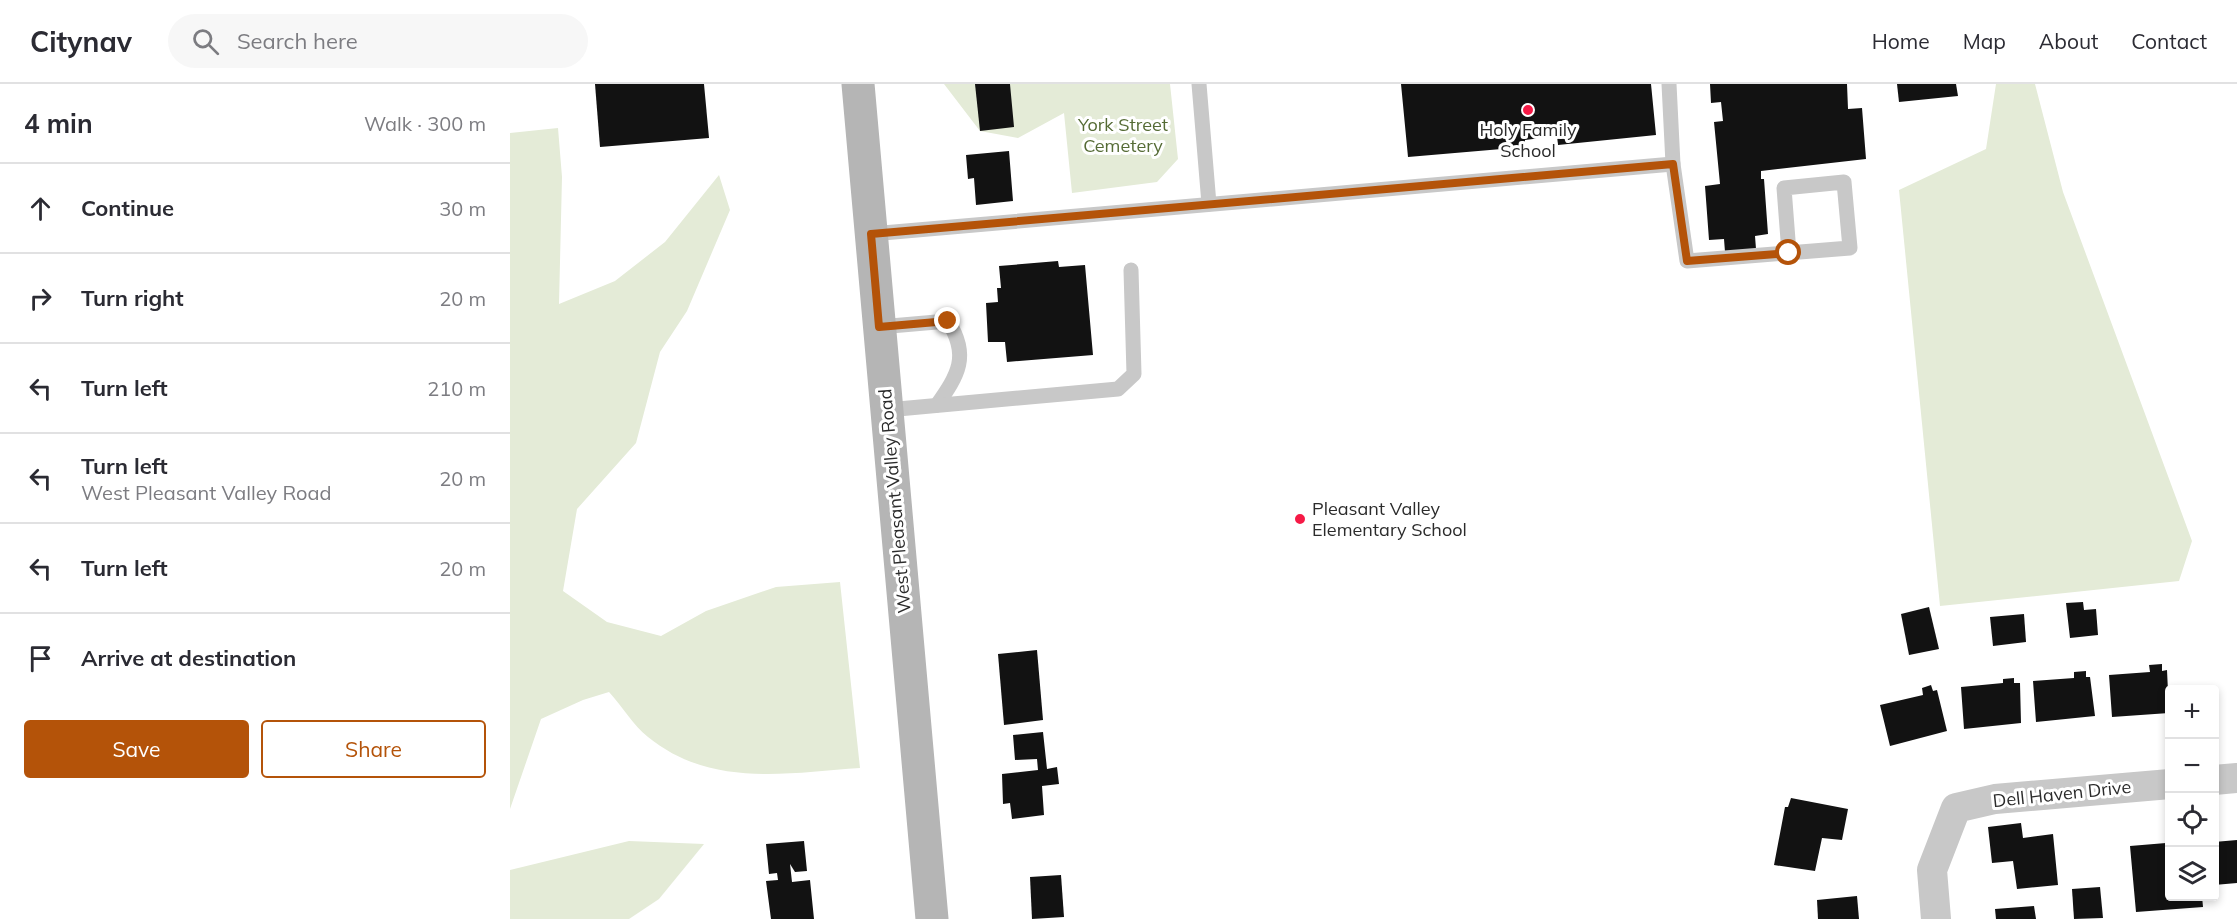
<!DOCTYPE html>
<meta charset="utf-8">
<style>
:root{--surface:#fff;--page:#f7f7f7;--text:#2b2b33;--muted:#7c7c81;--line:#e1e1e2;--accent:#b45309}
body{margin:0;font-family:Mulish,sans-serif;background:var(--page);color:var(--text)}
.controls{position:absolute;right:18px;bottom:18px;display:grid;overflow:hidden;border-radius:6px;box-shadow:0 3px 9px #0003}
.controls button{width:54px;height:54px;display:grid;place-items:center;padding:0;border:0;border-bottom:2px solid var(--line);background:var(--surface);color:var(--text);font:30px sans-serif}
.stop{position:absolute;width:18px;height:18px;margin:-14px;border:4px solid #b45309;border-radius:50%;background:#fff}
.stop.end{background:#b45309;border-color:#fff;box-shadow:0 2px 6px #0008}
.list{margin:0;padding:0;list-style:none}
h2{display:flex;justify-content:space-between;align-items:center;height:78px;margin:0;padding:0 24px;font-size:26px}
h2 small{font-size:20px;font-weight:400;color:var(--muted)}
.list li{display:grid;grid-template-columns:39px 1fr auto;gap:18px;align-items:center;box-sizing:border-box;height:90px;padding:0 24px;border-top:2px solid var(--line)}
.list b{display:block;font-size:22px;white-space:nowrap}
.list p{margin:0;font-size:20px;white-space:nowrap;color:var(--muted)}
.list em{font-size:20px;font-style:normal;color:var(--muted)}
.actions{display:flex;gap:12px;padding:18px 24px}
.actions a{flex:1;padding:14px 0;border:2px solid var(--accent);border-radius:6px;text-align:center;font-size:21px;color:var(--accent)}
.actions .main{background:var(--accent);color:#fff}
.icon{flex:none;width:33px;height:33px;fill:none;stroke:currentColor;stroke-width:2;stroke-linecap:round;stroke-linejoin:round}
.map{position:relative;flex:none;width:1727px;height:835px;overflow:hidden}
header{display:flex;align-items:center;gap:36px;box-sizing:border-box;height:84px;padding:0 30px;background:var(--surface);border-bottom:2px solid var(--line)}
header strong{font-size:28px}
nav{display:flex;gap:33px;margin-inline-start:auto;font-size:21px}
.search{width:420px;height:54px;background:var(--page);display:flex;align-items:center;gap:15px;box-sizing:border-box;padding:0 21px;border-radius:33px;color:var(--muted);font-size:22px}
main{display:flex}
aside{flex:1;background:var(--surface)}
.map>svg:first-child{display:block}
.green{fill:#e4ebd7}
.building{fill:#121212}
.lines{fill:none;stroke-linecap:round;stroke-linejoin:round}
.lane{stroke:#c8c8c8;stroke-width:15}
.street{stroke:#c8c8c8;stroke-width:30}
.secondary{stroke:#b5b5b5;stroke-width:33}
.route{stroke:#b45309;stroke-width:8}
.poi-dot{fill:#f61a46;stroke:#fff;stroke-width:2}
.labels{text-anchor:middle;stroke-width:6;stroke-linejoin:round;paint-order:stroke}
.park-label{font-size:18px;fill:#556b35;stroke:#fff}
.poi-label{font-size:18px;fill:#2b2b2b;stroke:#fff}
.street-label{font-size:18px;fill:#2b2b2b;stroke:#fff}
</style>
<header>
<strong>Citynav</strong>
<div class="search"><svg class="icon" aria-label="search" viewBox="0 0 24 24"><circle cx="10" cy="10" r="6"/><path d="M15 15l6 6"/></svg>Search here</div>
<nav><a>Home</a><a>Map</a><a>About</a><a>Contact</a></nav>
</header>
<main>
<aside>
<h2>4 min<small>Walk · 300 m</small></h2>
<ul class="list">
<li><svg class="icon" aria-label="ahead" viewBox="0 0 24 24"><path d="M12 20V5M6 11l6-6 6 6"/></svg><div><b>Continue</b></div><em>30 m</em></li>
<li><svg class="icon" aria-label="right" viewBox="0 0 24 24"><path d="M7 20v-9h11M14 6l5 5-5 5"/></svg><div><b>Turn right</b></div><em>20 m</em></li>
<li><svg class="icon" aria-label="left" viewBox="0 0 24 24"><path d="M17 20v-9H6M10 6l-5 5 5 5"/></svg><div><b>Turn left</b></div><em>210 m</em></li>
<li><svg class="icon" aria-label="left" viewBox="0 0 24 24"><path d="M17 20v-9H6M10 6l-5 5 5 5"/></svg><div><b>Turn left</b><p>West Pleasant Valley Road</p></div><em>20 m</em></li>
<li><svg class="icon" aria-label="left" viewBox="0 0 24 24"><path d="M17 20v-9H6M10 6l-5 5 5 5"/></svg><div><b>Turn left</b></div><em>20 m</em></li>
<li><svg class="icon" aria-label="arrive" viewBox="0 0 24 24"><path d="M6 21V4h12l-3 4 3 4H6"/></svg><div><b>Arrive at destination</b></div></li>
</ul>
<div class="actions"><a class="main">Save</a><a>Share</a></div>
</aside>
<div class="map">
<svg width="1727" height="835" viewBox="0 0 1727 835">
<rect width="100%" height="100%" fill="#fff"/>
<!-- green -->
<g class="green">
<polygon points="434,0 660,0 668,75 647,98 562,109 554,29 508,54 470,47"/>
<polygon points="1486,0 1525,0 1553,108 1682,457 1669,497 1430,522 1389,106 1476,65"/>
<path d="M48,44L52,93L49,220L105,197L155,158L209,91L220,126L177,227L150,268L126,359L67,425L53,507L97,538L151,552L196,527L266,503L330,498L350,684C276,689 201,704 138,653C123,641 112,622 99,608L73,616L31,635L0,725V49Z"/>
<polygon points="119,757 194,760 149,815 119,835 0,835 0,786"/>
</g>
<!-- building -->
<g class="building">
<polygon points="85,0 194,0 199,54 90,63"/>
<polygon points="465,0 500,0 504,43 470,47"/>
<polygon points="891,0 1141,0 1146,51 1048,61 1047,52 1015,56 1015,63 898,73"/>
<polygon points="1200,0 1337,0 1338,25 1352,24 1356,75 1251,87 1251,95 1254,95 1258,150 1245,152 1246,165 1215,168 1214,155 1199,156 1195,102 1210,100 1204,38 1213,37 1211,18 1201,19"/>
<polygon points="1387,0 1446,0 1448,12 1389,18"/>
<polygon points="499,67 503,117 466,121 464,94 458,95 456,71"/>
<polygon points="548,177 549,183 575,181 583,271 497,278 495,258 478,258 476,219 488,218 487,204 491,204 489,182"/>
<polygon points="1573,518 1574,526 1586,525 1588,551 1560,554 1556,519"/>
<polygon points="1419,523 1429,565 1399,571 1391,530"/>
<polygon points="1514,530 1516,558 1483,562 1480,533"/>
<polygon points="527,566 533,636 494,641 488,570"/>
<polygon points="1652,580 1652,587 1657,586 1659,629 1602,633 1599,591 1640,588 1639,581"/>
<polygon points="1576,587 1576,593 1580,593 1585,632 1526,638 1523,597 1564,594 1564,588"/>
<polygon points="1504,594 1504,599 1510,599 1511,639 1454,645 1451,603 1493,599 1493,595"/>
<polygon points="1421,601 1423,607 1427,606 1437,647 1380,662 1370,621 1413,611 1412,604"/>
<polygon points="533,648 537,685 547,683 549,700 532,702 534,731 502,735 500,719 493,720 492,690 528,686 527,675 505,676 503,651"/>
<polygon points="1281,714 1338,725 1332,756 1312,754 1305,787 1264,781 1275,723 1278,723"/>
<polygon points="1511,739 1513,754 1543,750 1548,801 1507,805 1503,777 1482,779 1478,743"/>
<polygon points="1727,756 1727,799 1704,801 1704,758"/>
<polygon points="294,757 297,787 285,788 280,780 282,798 300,796 304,835 261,835 256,797 268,796 267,789 259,790 256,760"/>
<polygon points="1656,759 1660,812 1692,812 1693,823 1626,828 1620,762"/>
<polygon points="551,791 554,833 522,835 520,793"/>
<polygon points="1590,803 1593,834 1564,835 1562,805"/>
<polygon points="1347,812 1349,835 1308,835 1307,816"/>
<polygon points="1524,822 1526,835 1486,835 1485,825"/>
</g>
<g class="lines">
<!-- lane -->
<g class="lane">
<polyline points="689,0 699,120"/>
<polyline points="1159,0 1163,80 1177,177 1340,164 1334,98 1274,104 1279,169"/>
<polyline points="361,150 1163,80"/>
<path d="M369,243L438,237C460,272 448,291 427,321"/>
<polyline points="377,326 608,305 624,290 621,186"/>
</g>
<!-- street -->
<g class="street">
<polyline points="1704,696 1727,694"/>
<polyline points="1426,835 1422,786 1446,724 1485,715 1660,700"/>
</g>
<!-- secondary -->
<polyline class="secondary" points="348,0 422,835"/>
</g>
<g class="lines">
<!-- route -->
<polyline class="route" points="438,237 369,243 361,150 1163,80 1177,177 1279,169"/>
</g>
<!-- markers -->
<g class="poi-dot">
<circle cx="1018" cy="26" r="6"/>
<circle cx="790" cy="435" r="6"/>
</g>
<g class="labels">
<!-- park labels -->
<g class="park-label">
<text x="613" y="47">York Street<tspan x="613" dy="21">Cemetery</tspan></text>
</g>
<!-- poi labels -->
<g class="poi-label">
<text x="1018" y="52">Holy Family<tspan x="1018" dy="21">School</tspan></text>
<text x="802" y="431" text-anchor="start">Pleasant Valley<tspan x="802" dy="21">Elementary School</tspan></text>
</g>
<!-- street labels -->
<g class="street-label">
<text transform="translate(385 417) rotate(-95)" y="6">West Pleasant Valley Road</text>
<text transform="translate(1552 710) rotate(-6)" y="6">Dell Haven Drive</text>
</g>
</g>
</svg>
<div class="controls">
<button>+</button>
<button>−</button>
<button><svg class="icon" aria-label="locate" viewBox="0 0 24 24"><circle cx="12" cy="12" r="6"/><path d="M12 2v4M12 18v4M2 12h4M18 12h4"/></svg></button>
<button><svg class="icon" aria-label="layers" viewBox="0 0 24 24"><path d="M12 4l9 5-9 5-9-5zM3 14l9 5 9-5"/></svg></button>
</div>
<div class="stop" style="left:1279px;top:169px"></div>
<div class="stop end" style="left:438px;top:237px"></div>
</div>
</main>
